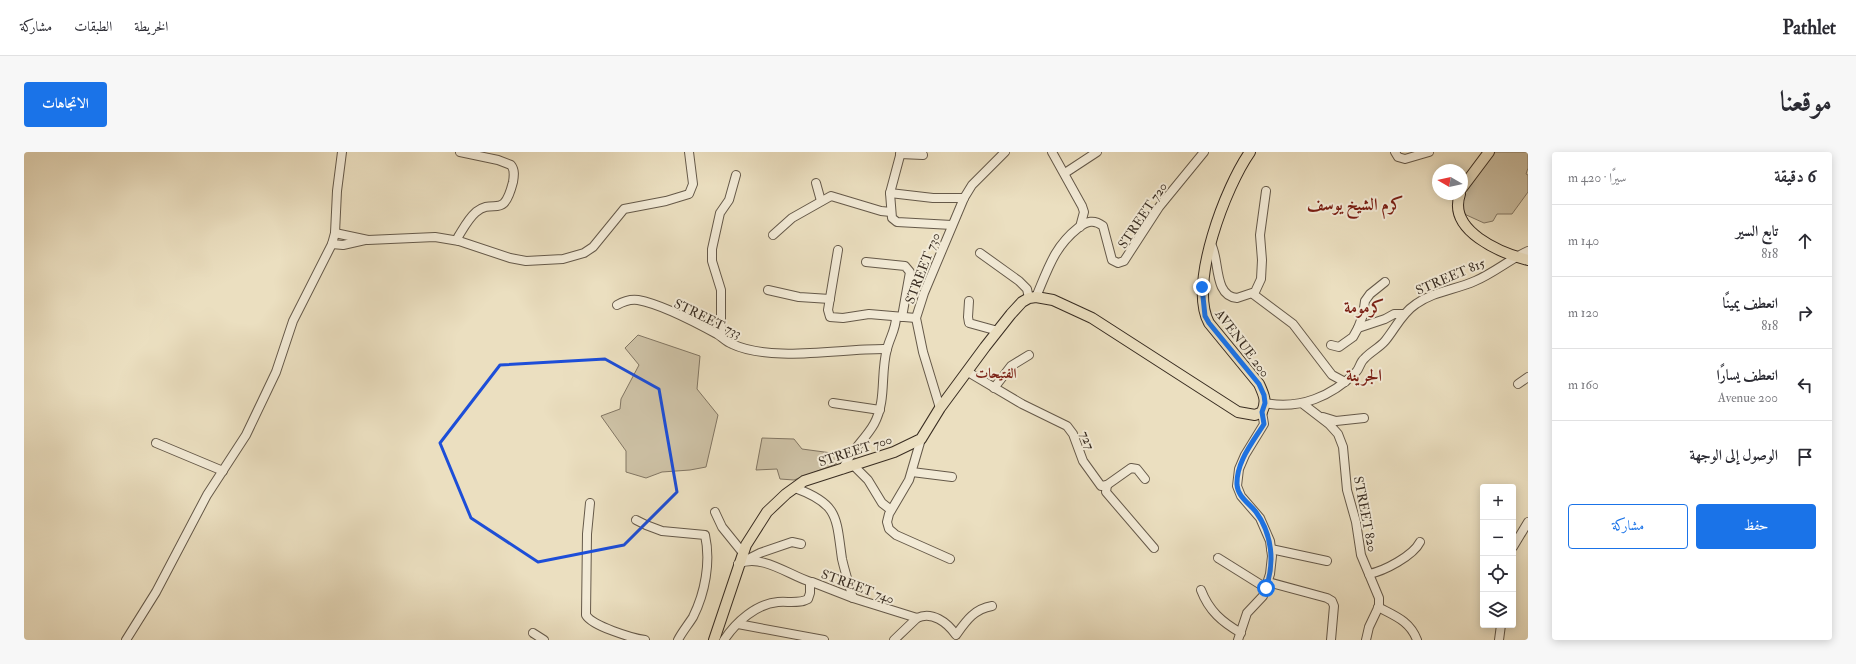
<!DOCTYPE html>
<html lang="ar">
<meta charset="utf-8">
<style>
:root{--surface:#fff;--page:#f7f7f7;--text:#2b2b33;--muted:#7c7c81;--line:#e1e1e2;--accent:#1a73e8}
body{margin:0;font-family:"IM FELL Double Pica",Amiri,serif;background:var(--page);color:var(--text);direction:rtl}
.controls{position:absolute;right:12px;bottom:12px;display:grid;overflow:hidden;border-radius:4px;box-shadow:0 2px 10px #0003}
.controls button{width:36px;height:36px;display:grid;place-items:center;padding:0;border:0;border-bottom:1px solid var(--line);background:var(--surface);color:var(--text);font:20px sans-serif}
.compass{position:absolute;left:1408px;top:12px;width:36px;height:36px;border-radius:50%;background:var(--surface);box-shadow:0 2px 10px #0003;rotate:279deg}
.stop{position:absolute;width:12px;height:12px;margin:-9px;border:3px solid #1a73e8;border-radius:50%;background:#fff}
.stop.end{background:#1a73e8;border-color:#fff;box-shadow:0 1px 4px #0008}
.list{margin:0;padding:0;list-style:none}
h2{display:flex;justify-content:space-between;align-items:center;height:52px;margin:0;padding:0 16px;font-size:17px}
h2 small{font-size:13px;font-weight:400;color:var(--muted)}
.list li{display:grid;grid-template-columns:26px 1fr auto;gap:12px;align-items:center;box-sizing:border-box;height:72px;padding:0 16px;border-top:1px solid var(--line)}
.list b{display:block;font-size:15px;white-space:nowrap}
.list p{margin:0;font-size:13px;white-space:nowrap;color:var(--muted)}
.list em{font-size:13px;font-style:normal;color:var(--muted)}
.actions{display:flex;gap:8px;padding:12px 16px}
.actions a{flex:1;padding:9px 0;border:1px solid var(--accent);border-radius:4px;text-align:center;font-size:14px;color:var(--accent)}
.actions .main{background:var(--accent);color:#fff}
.icon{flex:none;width:22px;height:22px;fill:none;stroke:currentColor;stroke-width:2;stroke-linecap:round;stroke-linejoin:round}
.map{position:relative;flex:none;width:1504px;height:488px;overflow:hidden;direction:ltr;border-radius:4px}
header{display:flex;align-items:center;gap:24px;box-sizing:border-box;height:56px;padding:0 20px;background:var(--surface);border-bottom:1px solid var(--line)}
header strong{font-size:19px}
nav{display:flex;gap:22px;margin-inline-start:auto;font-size:14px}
.intro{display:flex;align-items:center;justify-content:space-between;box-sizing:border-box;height:96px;padding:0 24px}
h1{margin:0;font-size:28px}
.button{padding:10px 18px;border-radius:4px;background:var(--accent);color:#fff;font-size:14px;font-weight:700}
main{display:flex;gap:24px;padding:0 24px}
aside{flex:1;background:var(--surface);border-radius:4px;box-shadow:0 2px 10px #0003}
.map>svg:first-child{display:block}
.green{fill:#cdc1a5;stroke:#827663}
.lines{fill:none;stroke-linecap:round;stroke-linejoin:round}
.minor-casing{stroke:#655949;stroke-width:10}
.major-casing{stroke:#382c21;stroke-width:12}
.minor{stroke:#f2ead6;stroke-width:8}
.major{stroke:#ebdfc0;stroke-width:10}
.route{stroke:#1a73e8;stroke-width:5}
.marked{fill:none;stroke:#1d4ed8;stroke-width:3;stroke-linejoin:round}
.labels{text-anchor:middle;stroke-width:4;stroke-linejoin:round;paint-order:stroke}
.street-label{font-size:13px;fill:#382c21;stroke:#f2ead6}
.neighbourhood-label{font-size:14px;font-weight:bold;fill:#7a1f14;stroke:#f2ead6}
.district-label{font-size:17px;font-weight:bold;fill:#7a1f14;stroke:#f2ead6}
</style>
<header>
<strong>Pathlet</strong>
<nav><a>الخريطة</a><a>الطبقات</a><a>مشاركة</a></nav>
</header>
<div class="intro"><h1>موقعنا</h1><a class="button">الاتجاهات</a></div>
<main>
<aside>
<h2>6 دقيقة<small>سيرًا · 420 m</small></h2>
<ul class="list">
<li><svg class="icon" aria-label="ahead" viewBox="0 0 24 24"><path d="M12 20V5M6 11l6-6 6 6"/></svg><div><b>تابع السير</b><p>818</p></div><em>140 m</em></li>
<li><svg class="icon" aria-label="right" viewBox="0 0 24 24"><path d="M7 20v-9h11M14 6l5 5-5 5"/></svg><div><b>انعطف يمينًا</b><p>818</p></div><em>120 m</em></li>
<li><svg class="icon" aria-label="left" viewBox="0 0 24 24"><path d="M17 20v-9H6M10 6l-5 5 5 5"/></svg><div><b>انعطف يسارًا</b><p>Avenue 200</p></div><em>160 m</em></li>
<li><svg class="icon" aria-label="arrive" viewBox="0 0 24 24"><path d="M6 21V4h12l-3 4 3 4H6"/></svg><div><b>الوصول إلى الوجهة</b></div></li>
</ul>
<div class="actions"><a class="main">حفظ</a><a>مشاركة</a></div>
</aside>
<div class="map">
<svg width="1504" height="488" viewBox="0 0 1504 488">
<rect width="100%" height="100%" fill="#ebdfc0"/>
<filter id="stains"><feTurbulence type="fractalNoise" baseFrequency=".005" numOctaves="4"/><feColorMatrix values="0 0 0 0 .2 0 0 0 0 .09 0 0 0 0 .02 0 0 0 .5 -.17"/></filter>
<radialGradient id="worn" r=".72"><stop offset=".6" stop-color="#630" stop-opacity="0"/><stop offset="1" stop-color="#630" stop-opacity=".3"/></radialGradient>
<!-- green -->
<g class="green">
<polygon points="1469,0 1504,0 1504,16 1502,22 1504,23 1504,40 1488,62 1473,62 1469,69 1460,71 1438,61 1438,44"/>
<polygon points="614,183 676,204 673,237 694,263 682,315 666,318 638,320 622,326 602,320 602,299 577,264 596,257 597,247 615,213 601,196"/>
<polygon points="738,286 770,287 778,297 815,302 812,312 770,328 756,327 753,317 732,318"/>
</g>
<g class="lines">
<defs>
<g id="minor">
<polyline points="877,0 866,41 868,66 873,70 928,73"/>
<polyline points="1028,0 1058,54 1060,60 1056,75"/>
<polyline points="1371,0 1374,5 1381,7 1405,0"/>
<polyline points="876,2 899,3"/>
<polyline points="1041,21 1073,0"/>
<polyline points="792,31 797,49"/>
<polyline points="866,41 909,46 940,46"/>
<polyline points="311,81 344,88 411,85 435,89 486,106 502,109 539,107 560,101 569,95 600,57 642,49 665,42 669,32 665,0"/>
<polyline points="749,83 768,66 807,44 857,59 867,60"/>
<path d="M435,89L434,85C439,77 444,67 452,60C471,45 479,69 489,30C490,24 491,18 487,13L474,8L436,0"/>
<polyline points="308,92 319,93 341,88"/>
<path d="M1187,92C1196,107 1189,144 1213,146L1231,140L1237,127L1238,108L1236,83L1242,39"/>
<polyline points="814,98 804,158 806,165 819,166 845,162 892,166"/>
<polyline points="956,101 995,129 1003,137 1005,146"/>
<polyline points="842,110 881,114 886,120 878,165"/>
<polyline points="744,138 775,145 806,147"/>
<polyline points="1229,142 1269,172 1308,223 1321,230"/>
<path d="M1012,145C1024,117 1030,95 1054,76C1063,69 1070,67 1079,74L1088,108L1094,111L1100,109L1135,55L1180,0"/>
<polyline points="945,149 944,165 945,171 974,179"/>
<path d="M593,153C600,149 607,147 614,148C636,152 673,171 693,182C698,185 702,190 708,192C749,211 817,196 863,197"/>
<polyline points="1334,176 1339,163 1341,149 1346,142 1361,130"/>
<polyline points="697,184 697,138 688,109 688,97 696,61 705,48 712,23"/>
<polyline points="1307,193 1315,195 1329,185 1334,176 1361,167 1370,162 1380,162"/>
<polyline points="944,220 998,252 1043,274 1049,282 1059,309 1077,334 1083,333 1082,340 1130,396"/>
<polyline points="1494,232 1504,225"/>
<polyline points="970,236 987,214 1005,203"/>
<polyline points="809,251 856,258"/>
<path d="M1241,251C1276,258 1308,244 1332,220C1336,216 1336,210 1340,207C1346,200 1355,196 1361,189C1371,177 1378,161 1392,152C1410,139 1431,138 1451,129C1470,121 1486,107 1504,99"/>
<polyline points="1279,252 1305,272 1314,282 1319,295 1323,338 1332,370 1337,403 1355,446 1355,454 1345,475 1342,488"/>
<polyline points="916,256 899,200 892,166 900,141 940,46 948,33 981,0"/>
<polyline points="1299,265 1312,269 1340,266"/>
<polyline points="897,287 885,328 865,362 863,370 865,377 872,383 926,407"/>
<polyline points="132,291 199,319"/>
<polyline points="830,314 844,328 858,351 867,358"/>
<path d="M819,317C826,299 841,288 850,272C863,248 856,222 863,197C866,185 872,177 872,165"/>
<polyline points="888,320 928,325"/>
<polyline points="1083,333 1107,316 1113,317 1121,327"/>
<path d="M771,336C815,352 812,365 818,407C821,420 825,433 829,446"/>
<path d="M566,351L563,382L562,463C568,474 608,486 621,488"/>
<polyline points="691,360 698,375 719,401"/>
<path d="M612,368L622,373L638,379L681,383C687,410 681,441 669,465C664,473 658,480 654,488"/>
<polyline points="1489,395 1504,370"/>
<polyline points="1247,397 1303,409"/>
<polyline points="1194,406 1242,436"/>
<polyline points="722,408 736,401 768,390 777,392"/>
<path d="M714,412C738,401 766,424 787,430"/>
<path d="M1345,422C1360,419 1389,404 1396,390"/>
<polyline points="1244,430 1303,446 1308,449 1310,454 1307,488"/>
<path d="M1177,438C1185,459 1198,470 1217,481"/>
<path d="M1354,455C1371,464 1386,469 1393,488"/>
<polyline points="714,472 800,488"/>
<polyline points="509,481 520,488"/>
<polyline points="102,488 132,440 183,343 222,283 252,220 269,169 308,92 311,81 313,39 318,0"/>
<path d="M700,488C712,470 732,452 754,450C763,449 776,452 784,447L786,441V431L788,430L829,446L893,466C908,459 923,470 932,483C942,469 950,457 968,454"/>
<polyline points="870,488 893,466"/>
<polyline points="1214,488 1223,461 1239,444 1246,422 1248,404 1246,389 1236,366 1217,344 1213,334 1215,317 1221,303 1240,272 1238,260"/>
<polyline points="1475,488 1477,473"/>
</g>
<g id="major">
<polyline points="1438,36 1465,0"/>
<path d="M1436,42C1423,79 1477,101 1504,108"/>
<path d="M690,488L722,393L743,360L762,342L780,329L870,300L897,287L916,256L961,195L987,162L998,150L1005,146L1012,145L1029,148L1068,166L1214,260L1231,263L1238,260C1243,249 1240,243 1235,232L1185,171C1164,132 1202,34 1226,0"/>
</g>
</defs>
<!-- minor casing -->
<use href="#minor" class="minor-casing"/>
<!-- major casing -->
<use href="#major" class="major-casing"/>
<!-- minor -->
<use href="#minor" class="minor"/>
<!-- major -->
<use href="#major" class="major"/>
</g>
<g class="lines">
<!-- route -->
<path class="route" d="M1178,135L1181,164L1185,171L1235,232L1240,243L1241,251L1238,260L1240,272C1229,290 1212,310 1213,333C1214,345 1225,351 1232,360C1248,382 1251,410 1242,436"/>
</g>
<!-- marked area -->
<path class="marked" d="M581,207L635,237L653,340L600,393L514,410L447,366L416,291L476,213Z"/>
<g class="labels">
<!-- street labels -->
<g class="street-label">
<text transform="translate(1118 63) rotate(-56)" y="5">STREET 720</text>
<text transform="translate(898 116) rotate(-69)" y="5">STREET 730</text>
<text transform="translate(1426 124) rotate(-23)" y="5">STREET 815</text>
<text transform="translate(684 166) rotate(26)" y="5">STREET 733</text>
<text transform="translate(1219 191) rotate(53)" y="5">AVENUE 200</text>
<text transform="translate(1064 288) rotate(68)" y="5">727</text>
<text transform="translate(831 298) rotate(-18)" y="5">STREET 700</text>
<text transform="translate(1342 362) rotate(79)" y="5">STREET 820</text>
<text transform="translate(834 434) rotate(20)" y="5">STREET 740</text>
</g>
<!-- neighbourhood labels -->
<g class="neighbourhood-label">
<text x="972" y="226">الفتيحات</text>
</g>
<!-- district labels -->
<g class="district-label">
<text x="1331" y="58">كرم الشيخ يوسف</text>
<text x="1340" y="161">كرمومة</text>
<text x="1340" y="229">الجرينة</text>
</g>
</g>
<rect width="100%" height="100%" filter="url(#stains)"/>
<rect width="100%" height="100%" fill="url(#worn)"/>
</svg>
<div class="controls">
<button>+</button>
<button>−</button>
<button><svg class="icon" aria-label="locate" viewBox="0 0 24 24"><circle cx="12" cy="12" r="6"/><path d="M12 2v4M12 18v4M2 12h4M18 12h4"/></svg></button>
<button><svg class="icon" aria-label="layers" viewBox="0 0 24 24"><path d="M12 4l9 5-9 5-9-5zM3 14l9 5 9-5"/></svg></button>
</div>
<svg class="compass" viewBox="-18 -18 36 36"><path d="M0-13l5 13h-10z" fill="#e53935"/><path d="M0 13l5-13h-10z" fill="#7c7c81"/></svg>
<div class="stop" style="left:1242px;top:436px"></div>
<div class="stop end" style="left:1178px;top:135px"></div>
</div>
</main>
